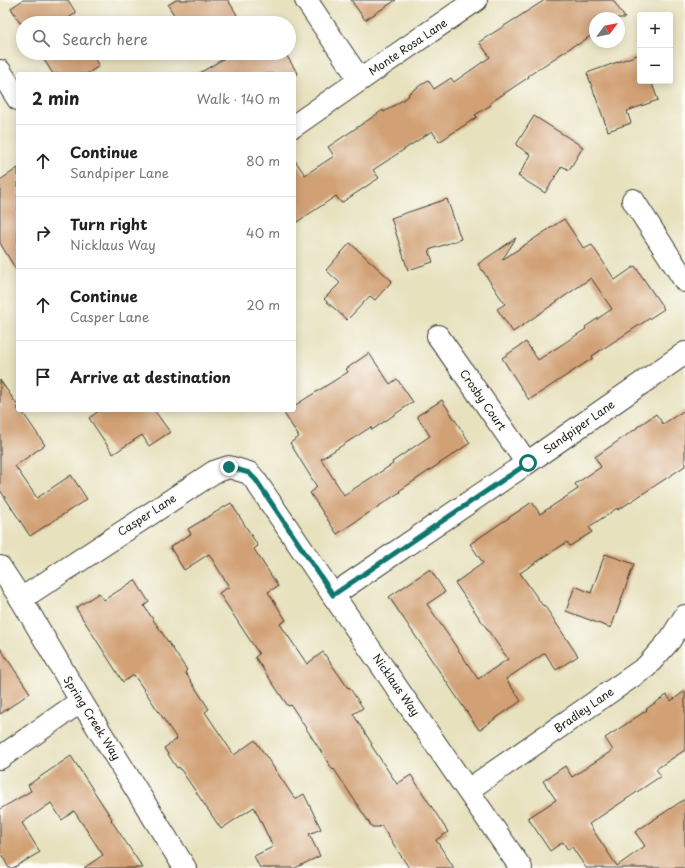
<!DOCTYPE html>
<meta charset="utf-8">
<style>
:root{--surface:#fff;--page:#f2f2f2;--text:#222;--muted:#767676;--line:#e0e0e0}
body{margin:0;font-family:"Playpen Sans",sans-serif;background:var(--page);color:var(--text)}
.controls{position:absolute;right:12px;top:12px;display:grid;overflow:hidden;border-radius:4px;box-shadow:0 2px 10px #0003}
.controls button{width:36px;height:36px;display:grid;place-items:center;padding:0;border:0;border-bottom:1px solid var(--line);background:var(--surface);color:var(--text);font:20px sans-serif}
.compass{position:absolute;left:589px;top:12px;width:36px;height:36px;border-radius:50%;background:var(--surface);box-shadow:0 2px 10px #0003;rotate:58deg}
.stop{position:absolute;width:12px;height:12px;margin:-9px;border:3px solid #0f766e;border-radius:50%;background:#fff}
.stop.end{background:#0f766e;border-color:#fff;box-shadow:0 1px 4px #0008}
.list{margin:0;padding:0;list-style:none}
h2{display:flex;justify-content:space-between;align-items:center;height:52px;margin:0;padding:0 16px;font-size:17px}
h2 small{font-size:13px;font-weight:400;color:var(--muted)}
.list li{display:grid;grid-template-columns:26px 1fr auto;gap:12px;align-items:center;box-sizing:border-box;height:72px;padding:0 16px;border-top:1px solid var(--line)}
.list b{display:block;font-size:15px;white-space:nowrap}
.list p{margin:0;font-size:13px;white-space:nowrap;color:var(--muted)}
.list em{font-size:13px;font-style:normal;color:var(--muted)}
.icon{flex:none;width:22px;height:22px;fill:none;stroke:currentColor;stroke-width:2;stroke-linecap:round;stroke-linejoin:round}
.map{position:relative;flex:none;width:685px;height:868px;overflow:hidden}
.search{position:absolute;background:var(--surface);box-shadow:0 2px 10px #0003;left:16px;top:16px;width:280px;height:44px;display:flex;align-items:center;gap:10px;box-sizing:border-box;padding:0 14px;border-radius:22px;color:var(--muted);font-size:15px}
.panel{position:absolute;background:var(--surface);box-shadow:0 2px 10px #0003;left:16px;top:72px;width:280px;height:340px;border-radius:4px}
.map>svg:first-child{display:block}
.building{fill:#d1a075}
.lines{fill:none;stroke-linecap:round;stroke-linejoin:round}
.minor-casing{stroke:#3a3a34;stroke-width:24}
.minor{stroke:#fff;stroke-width:22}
.route{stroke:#0f766e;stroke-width:5}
.labels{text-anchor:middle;stroke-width:3;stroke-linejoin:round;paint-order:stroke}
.street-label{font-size:11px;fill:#1c1c1c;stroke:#fdfcf7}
</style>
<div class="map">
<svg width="685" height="868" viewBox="0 0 685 868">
<rect width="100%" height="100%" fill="#fdfcf7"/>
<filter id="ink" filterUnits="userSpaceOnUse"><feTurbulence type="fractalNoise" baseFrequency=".025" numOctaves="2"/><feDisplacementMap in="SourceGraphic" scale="8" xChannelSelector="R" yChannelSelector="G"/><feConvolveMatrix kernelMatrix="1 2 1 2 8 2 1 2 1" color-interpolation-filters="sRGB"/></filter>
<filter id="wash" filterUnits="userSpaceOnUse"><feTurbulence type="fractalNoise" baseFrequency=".012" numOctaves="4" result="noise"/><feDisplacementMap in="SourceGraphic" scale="16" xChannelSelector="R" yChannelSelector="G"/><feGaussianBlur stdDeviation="0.9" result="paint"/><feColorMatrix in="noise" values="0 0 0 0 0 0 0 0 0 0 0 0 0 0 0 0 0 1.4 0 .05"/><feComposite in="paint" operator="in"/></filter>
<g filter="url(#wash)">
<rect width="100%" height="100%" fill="#e7e1be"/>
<g id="blocks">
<!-- building -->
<g class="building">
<polygon points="23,0 68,0 76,13 61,23 20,23 11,8"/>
<polygon points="176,0 228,0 237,15 225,23 179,23 168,5"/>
<polygon points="351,0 396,0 365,20"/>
<polygon points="545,0 613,0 625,18 595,18 595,33 577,45 576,44 528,76 529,77 490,103 491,105 475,115 477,117 439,142 432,131 373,170 379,178 341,203 336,196 294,224 294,159 305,175 334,156 328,147 383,110 384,112 409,96 408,94 428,80 434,89 451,78 454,82 490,57 479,42"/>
<polygon points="40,53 91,53 99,66 87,74 53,74"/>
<polygon points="233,53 285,53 298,74 198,74"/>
<polygon points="640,54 640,81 651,81 658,100 627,111 631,123 608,131 587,73"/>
<polygon points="534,116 583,147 569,170 562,166 545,193 518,176 531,155 516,145"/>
<polygon points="18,168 18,273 0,243 0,180"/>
<polygon points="447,199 461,239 429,250 433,262 408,270 391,218"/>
<polygon points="564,219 584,249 592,245 615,280 635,266 664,309 592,356 593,358 529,400 502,358 526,342 538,360 586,329 585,327 612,309 591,278 513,332 497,309 505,304 478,264 516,238 502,260"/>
<polygon points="350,243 392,281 375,300 370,296 347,320 324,299 340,283 326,270"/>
<polygon points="369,353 390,384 397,379 413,402 372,430 371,427 321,459 344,495 393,464 392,462 430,436 417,416 442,400 470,443 399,491 400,492 337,534 310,493 317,487 290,443 299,437 284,413 288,410 294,410 294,406 348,372 346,369"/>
<polygon points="0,380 18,406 18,410 21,410 45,445 15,466 37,498 71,475 87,499 30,536 0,490"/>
<polygon points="100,410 154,410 170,432 149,446 142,435 113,454 89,418"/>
<polygon points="685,410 685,466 618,510 617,508 589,527 592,532 570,546 567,542 520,573 543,606 544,605 578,656 556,670 545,653 506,679 521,701 479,730 389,597 430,569 445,592 427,604 478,679 508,659 455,583 483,563 470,544 532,502 540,514 578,489 575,484 601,467 595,457 637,428 637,427 656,414 663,424"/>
<polygon points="231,503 258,546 254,549 278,586 268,592 286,620 280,624 307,664 323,652 348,688 349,687 363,708 353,714 372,744 371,745 397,784 411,775 448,832 436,840 454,868 409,868 381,825 379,827 372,827 334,769 333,770 291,705 288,706 255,657 259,654 219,593 229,587 209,554 184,570 170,547 191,534 188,529"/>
<polygon points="605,554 634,564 611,628 566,611 575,586 591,593"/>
<polygon points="135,580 149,602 144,606 187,670 185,672 209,709 205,712 234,755 255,740 295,799 304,794 321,829 309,834 320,856 295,868 260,868 254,856 273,847 254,807 221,829 179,767 177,768 164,748 177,739 134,675 123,682 76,608 99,593 104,600"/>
<polygon points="0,648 30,693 0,714"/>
<polygon points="685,691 685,750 656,769 661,776 589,824 617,866 645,846 635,832 685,799 685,868 586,868 572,847 568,850 563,842 550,851 528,818 556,800 543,781 565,766 572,777 613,750 605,738 647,710 646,709 667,695 671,701"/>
<polygon points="71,756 112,819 111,820 143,868 84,868 103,855 74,811 62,820 51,803 22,823 40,852 13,868 9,868 0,852 0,809 31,791 28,785"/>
</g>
</g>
</g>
<g filter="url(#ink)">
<use href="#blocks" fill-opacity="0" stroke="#3a3a34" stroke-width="1"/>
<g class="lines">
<defs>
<g id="minor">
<polyline points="306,0 360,80"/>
<polyline points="0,71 18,99"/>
<polyline points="294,126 360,80 476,0"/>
<polyline points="633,200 685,281"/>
<polyline points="438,336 527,463"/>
<polyline points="0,567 21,599 81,701 185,868"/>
<polyline points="333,595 527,463 685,353"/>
<polyline points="21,599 214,472 229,467 249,473 255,480 333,595 521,868"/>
<polyline points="0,758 81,701"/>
<polyline points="468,790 646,667 670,640 685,616"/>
</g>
</defs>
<!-- minor casing -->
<use href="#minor" class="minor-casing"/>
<!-- minor -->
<use href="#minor" class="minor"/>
</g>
</g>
<g class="lines" filter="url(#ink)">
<!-- route -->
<polyline class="route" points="229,467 249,473 256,480 333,595 528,463"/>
</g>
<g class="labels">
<!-- street labels -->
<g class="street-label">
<text transform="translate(408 47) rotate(-34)" y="4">Monte Rosa Lane</text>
<text transform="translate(483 400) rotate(55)" y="4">Crosby Court</text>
<text transform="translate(579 427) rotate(-35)" y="4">Sandpiper Lane</text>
<text transform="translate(147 515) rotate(-33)" y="4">Casper Lane</text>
<text transform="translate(396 685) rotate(55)" y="4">Nicklaus Way</text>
<text transform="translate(584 710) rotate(-35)" y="4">Bradley Lane</text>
<text transform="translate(92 718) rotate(58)" y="4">Spring Creek Way</text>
</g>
</g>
</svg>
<div class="controls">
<button>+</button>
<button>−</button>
</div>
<svg class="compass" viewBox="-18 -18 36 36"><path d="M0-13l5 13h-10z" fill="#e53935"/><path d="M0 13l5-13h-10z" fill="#767676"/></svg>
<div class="stop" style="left:528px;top:463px"></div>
<div class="stop end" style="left:229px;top:467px"></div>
<div class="search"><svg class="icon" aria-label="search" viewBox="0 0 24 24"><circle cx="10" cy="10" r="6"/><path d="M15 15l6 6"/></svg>Search here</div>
<section class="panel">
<h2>2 min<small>Walk · 140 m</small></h2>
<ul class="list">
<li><svg class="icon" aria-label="ahead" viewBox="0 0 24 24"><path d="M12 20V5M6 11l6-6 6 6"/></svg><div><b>Continue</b><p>Sandpiper Lane</p></div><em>80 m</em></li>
<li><svg class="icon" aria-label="right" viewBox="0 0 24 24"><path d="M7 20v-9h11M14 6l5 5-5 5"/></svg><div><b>Turn right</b><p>Nicklaus Way</p></div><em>40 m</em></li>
<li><svg class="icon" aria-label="ahead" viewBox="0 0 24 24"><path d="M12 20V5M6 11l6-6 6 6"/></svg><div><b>Continue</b><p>Casper Lane</p></div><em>20 m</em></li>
<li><svg class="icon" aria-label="arrive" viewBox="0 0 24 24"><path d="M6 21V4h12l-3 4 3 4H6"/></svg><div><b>Arrive at destination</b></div></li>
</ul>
</section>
</div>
